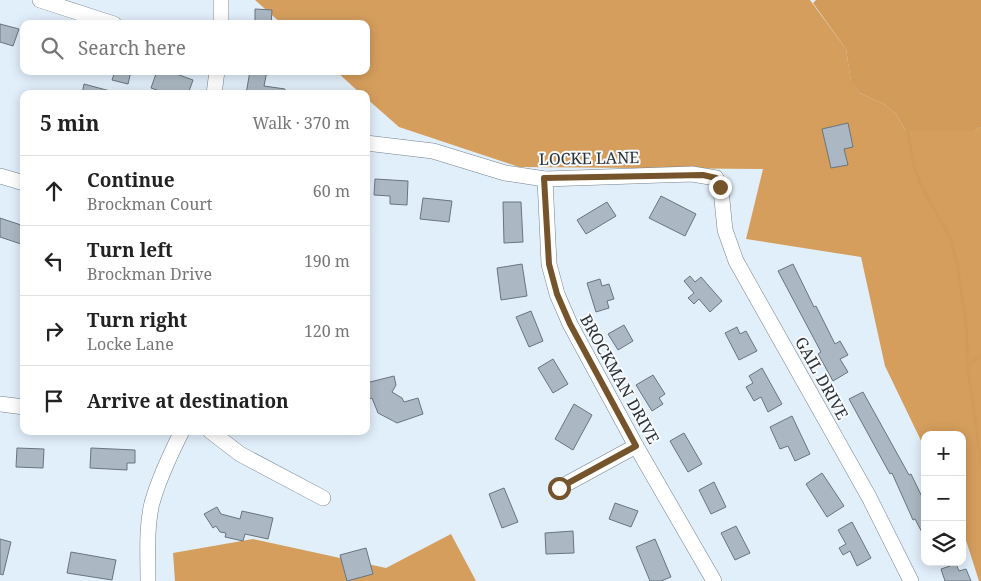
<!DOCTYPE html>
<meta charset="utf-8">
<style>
:root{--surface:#fff;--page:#f2f2f2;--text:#222;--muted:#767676;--line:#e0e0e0}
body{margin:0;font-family:"Noto Serif",serif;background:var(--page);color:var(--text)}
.controls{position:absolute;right:15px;bottom:15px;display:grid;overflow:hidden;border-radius:10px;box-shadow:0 2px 12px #0003}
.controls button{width:45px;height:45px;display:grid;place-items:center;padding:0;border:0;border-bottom:1px solid var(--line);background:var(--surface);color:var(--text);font:25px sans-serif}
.stop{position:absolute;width:15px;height:15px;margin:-11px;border:4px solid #75542b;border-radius:50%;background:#fff}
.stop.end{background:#75542b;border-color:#fff;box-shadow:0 1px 5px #0008}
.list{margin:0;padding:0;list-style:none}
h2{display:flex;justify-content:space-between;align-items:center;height:65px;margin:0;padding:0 20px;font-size:21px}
h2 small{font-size:16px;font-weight:400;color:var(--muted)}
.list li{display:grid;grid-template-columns:32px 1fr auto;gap:15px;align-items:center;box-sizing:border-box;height:70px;padding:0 20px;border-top:1px solid var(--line)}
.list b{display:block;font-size:19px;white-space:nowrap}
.list p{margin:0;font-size:16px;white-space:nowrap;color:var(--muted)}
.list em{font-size:16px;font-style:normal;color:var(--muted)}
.icon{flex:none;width:28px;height:28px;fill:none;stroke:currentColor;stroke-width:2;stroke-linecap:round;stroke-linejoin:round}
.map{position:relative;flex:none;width:981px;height:581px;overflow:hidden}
.search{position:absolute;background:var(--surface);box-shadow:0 2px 12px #0003;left:20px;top:20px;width:350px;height:55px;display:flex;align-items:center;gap:12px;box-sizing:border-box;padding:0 18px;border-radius:10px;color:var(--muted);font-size:19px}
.panel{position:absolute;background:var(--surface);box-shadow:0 2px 12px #0003;left:20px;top:90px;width:350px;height:345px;border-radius:10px}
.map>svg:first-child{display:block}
.forest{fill:#d59e5c}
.water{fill:#d29b59}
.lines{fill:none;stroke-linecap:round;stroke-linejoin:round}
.stream{stroke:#d29b59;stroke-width:3}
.building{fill:#abb8c3;stroke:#68757f}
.minor-casing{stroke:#74818c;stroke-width:16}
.minor{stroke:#fff;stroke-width:15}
.route{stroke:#75542b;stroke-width:6}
.labels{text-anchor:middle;stroke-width:4;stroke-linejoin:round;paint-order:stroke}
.street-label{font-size:16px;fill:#2b3035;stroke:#f8fbfd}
</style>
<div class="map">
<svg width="981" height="581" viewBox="0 0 981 581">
<rect width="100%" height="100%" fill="#e1effb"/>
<!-- forest -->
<g class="forest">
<polygon points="255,0 810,0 846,49 851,81 860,93 884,104 896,114 906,131 975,131 981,127 981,581 979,581 962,528 962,435 925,435 925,449 885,366 861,257 746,239 763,169 519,167 399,127 366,98 366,94 361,94 336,71 366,71 366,24 282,24"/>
<polygon points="451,534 476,581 175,581 173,553 253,539 386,568"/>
</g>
<!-- water -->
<polygon class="water" points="816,0 981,0 981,127 975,131 906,131 896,114 884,104 860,93 851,82 846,49 813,3"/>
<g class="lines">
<!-- stream -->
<g class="stream">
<polyline points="907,128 914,166 921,186 950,237 957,263 966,326 968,367 981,465"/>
<polyline points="968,366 981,355"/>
</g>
</g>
<!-- building -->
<g class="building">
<polygon points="255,9 272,10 271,24 255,24"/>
<polygon points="0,24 19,29 13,46 0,42"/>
<polygon points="115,71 131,71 128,84 112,80"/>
<polygon points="157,71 168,71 193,80 188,94 168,94 151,88"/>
<polygon points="250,71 267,71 264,86 285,89 284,94 246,94"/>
<polygon points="84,84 110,91 110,94 82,94"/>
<polygon points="848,123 853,147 844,149 848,165 831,168 822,129"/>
<polygon points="375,179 408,181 407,205 390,204 390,196 374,195"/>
<polygon points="661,196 696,214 685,236 649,218"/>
<polygon points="423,198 452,201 449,222 420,219"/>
<polygon points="503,202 521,202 523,242 504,243"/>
<polygon points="607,202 616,216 586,234 577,220"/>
<polygon points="0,218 24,226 24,245 0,237"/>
<polygon points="522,264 527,296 501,300 497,268"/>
<polygon points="793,264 814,307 816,306 835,344 840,341 848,355 840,359 848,372 833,381 818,354 821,352 778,271"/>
<polygon points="690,276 695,282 701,277 722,301 710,312 699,299 694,304 688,298 694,293 684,281"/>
<polygon points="600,279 602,286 609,284 614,299 607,301 609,308 596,312 587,283"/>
<polygon points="531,311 543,341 529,347 516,317"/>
<polygon points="624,325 633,341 618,350 608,334"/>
<polygon points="737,327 740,334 746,331 757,351 739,360 725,333"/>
<polygon points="553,359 568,384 553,393 538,368"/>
<polygon points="762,368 782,404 768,412 761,397 754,401 746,387 753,383 749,376"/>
<polygon points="653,375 665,394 659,398 663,404 652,411 636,385"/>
<polygon points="394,376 396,385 392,392 402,398 404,402 418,398 423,414 397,423 378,413 372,398 366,400 366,383"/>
<polygon points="863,392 909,475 911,474 925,503 925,538 915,519 913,520 892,473 890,474 849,399"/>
<polygon points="574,404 592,415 573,450 555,439"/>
<polygon points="792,416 810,454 795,461 788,446 780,449 770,427"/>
<polygon points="684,433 702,464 688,472 670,441"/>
<polygon points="17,448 44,449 43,468 16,467"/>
<polygon points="91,448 135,450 135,463 127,463 127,470 90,468"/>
<polygon points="822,473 844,506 827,517 806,484"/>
<polygon points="714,482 726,507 711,514 699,490"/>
<polygon points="504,488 518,522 502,528 489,494"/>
<polygon points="615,503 638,511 631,527 609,519"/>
<polygon points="217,507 221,514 240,519 242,511 273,518 268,539 245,534 243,541 225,537 226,533 220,532 216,526 213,528 204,514"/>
<polygon points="852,522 871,558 857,566 850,551 843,555 839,548 846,544 838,530"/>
<polygon points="736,526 750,553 735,560 721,533"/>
<polygon points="573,531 574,553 546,554 545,533"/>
<polygon points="0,539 11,542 3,575 0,574"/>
<polygon points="655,539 671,577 661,581 650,581 636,547"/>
<polygon points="366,548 373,574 347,581 340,555"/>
<polygon points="71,552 116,560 112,580 67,573"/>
<polygon points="956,564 959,571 966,569 971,581 945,581 941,569"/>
</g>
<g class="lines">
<defs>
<g id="minor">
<polyline points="40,0 114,24"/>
<polyline points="221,24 221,0"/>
<polyline points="214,94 217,71"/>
<polyline points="366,143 433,151 505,173 545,179 692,174 716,178 721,190 725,230 736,261 869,497 911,581"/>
<polyline points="0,176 24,183"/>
<polyline points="545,179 549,264 557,294 570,324 636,446 714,581"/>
<polyline points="0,404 24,407"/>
<polyline points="210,431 240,454 323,498"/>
<polyline points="559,488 636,446"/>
<path d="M148,581C148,555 146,528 152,503C159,478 170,455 182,431"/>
</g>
</defs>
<!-- minor casing -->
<use href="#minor" class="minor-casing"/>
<!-- minor -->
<use href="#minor" class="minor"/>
</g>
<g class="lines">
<!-- route -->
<polyline class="route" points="559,488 636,446 570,324 557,294 549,264 544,178 703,175 716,178 720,187"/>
</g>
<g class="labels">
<!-- street labels -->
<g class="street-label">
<text transform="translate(589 158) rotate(-1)" y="6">LOCKE LANE</text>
<text transform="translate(822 378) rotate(61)" y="6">GAIL DRIVE</text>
<text transform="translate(620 379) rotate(61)" y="6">BROCKMAN DRIVE</text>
</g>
</g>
</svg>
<div class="controls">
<button>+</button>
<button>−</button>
<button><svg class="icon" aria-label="layers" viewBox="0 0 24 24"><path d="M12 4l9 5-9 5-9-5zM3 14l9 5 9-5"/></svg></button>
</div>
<div class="stop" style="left:559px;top:488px"></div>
<div class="stop end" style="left:720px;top:187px"></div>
<div class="search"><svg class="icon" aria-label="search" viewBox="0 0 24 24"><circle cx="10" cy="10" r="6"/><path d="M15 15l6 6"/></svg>Search here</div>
<section class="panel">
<h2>5 min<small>Walk · 370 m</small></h2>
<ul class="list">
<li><svg class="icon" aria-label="ahead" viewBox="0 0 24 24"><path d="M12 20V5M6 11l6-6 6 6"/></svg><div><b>Continue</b><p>Brockman Court</p></div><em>60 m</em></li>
<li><svg class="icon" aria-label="left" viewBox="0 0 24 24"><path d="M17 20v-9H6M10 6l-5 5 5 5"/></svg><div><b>Turn left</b><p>Brockman Drive</p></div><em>190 m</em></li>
<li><svg class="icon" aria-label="right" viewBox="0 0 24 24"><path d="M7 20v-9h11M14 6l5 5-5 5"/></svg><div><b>Turn right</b><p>Locke Lane</p></div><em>120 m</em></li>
<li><svg class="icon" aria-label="arrive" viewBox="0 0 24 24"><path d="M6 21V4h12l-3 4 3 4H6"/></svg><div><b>Arrive at destination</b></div></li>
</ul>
</section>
</div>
